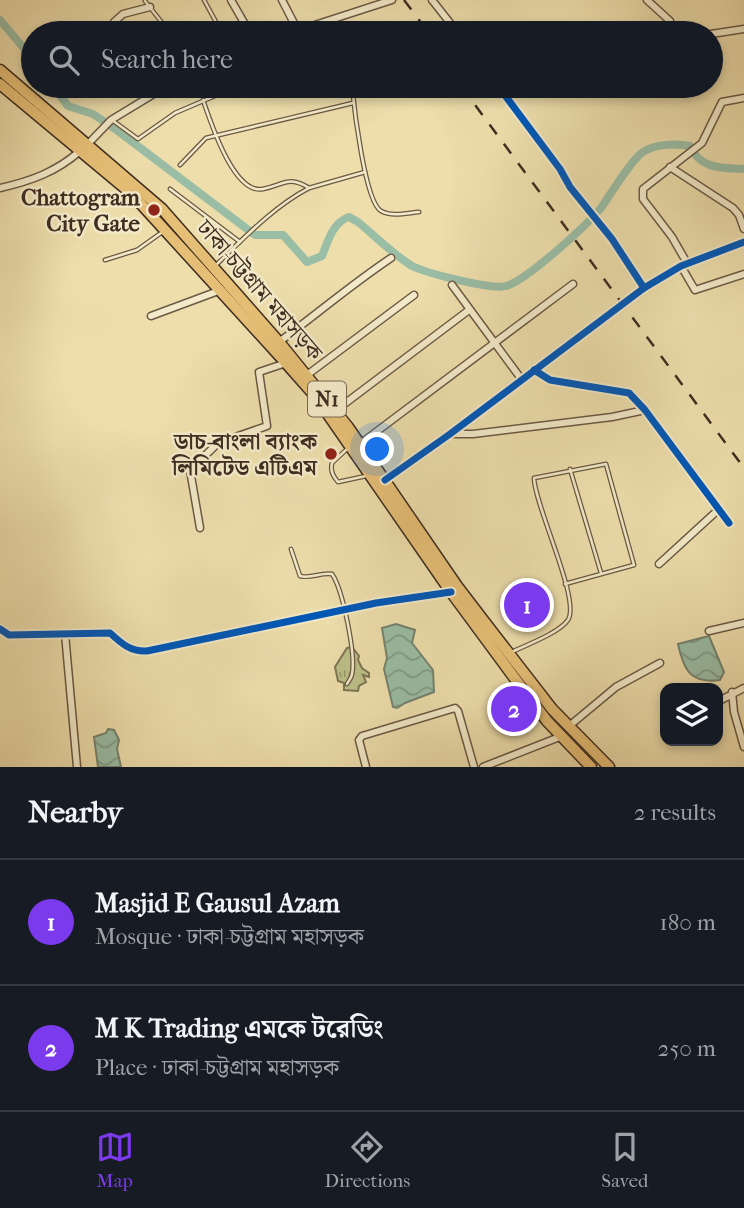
<!DOCTYPE html>
<meta charset="utf-8">
<style>
:root{--surface:#171b24;--page:#20242c;--text:#f1f3f6;--muted:#9ea1a6;--line:#363941;--accent:#7c3aed}
body{margin:0;font-family:"IM FELL French Canon","Noto Serif Bengali",serif;background:var(--page);color:var(--text)}
.controls{position:absolute;right:21px;bottom:21px;display:grid;overflow:hidden;border-radius:14px;box-shadow:0 4px 10px #0003}
.controls button{width:63px;height:63px;display:grid;place-items:center;padding:0;border:0;border-bottom:2px solid var(--line);background:var(--surface);color:var(--text);font:35px sans-serif}
.you{position:absolute;left:378px;top:450px;width:24px;height:24px;margin:-18px;border:5px solid #fff;border-radius:50%;background:#1a73e8;box-shadow:0 0 0 10px #1a73e833}
.badge{display:grid;place-items:center;width:46px;height:46px;border-radius:50%;background:var(--accent);color:#fff;font-size:23px;font-weight:700}
.pin{position:absolute;translate:-50% -50%;border:4px solid #fff;box-shadow:0 2px 7px #0006}
.list{margin:0;padding:0;list-style:none}
h2{display:flex;justify-content:space-between;align-items:center;height:91px;margin:0;padding:0 28px;font-size:30px}
h2 small{font-size:23px;font-weight:400;color:var(--muted)}
.list li{display:grid;grid-template-columns:46px 1fr auto;gap:21px;align-items:center;box-sizing:border-box;height:126px;padding:0 28px;border-top:2px solid var(--line)}
.list b{display:block;font-size:26px;white-space:nowrap}
.list p{margin:0;font-size:23px;white-space:nowrap;color:var(--muted)}
.list em{font-size:23px;font-style:normal;color:var(--muted)}
.icon{flex:none;width:38px;height:38px;fill:none;stroke:currentColor;stroke-width:2;stroke-linecap:round;stroke-linejoin:round}
.map{position:relative;flex:none;width:744px;height:767px;overflow:hidden}
.search{position:absolute;background:var(--surface);box-shadow:0 4px 10px #0003;left:21px;right:21px;top:21px;height:77px;display:flex;align-items:center;gap:18px;box-sizing:border-box;padding:0 24px;border-radius:38px;color:var(--muted);font-size:26px}
.sheet{height:343px;background:var(--surface)}
nav{display:flex;justify-content:space-around;align-items:center;box-sizing:border-box;height:98px;border-top:2px solid var(--line);background:var(--surface);font-size:19px;color:var(--muted)}
nav a{display:grid;justify-items:center;gap:4px}
nav .on{color:var(--accent)}
.map>svg:first-child{display:block}
.park{fill:url(#park-tufts);stroke:#7d7654;stroke-width:2}
.water{fill:url(#water-waves);stroke:#758370;stroke-width:2}
.lines{fill:none;stroke-linecap:round;stroke-linejoin:round}
.canal{stroke:#9abda5;stroke-width:8}
.service-casing{stroke:#6a5944;stroke-width:5}
.minor-casing{stroke:#6a5944;stroke-width:9}
.tertiary-casing{stroke:#6a5944;stroke-width:10}
.trunk-casing{stroke:#3e2d21;stroke-width:13}
.service{stroke:#f3eac9;stroke-width:2.5}
.minor{stroke:#f3eac9;stroke-width:6}
.tertiary{stroke:#f3eac9;stroke-width:8}
.trunk{stroke:#e6bf76;stroke-width:10}
.rail{stroke:#3e2d21;stroke-width:2.5;stroke-dasharray:12 12;stroke-linecap:butt}
.cycleway-casing{stroke:#f3eac9;stroke-width:11}
.cycleway{stroke:#0057b8;stroke-width:7}
.poi-dot{fill:#8f2418;stroke:#f3eac9;stroke-width:2.5}
.labels{text-anchor:middle;stroke-width:5;stroke-linejoin:round;paint-order:stroke}
.shield{fill:#f3eac9;stroke:#746653;stroke-width:2}
.shield-label{font-size:21px;font-weight:bold;fill:#3e2d21}
.poi-label{font-size:23px;font-weight:bold;fill:#3e2d21;stroke:#f3eac9;text-anchor:end}
.street-label{font-size:23px;fill:#3e2d21;stroke:#f3eac9}
</style>
<div class="map">
<svg width="744" height="767" viewBox="0 0 744 767">
<defs>
<pattern id="park-tufts" width="24" height="20" patternUnits="userSpaceOnUse" patternTransform="scale(1.75)"><rect width="24" height="20" fill="#bcc087"/><path d="M3 7l-1-3M5 7V3M7 7l1-3M15 17l-1-3M17 17v-4M19 17l1-3" fill="none" stroke="#9a9c6e"/></pattern>
<pattern id="water-waves" width="16" height="10" patternUnits="userSpaceOnUse" patternTransform="scale(1.75)"><rect width="16" height="10" fill="#9abda5"/><path d="M0 5q4-4 8 0t8 0" fill="none" stroke="#7f9a86"/></pattern>
</defs>
<rect width="100%" height="100%" fill="#eddeac"/>
<filter id="stains"><feTurbulence type="fractalNoise" baseFrequency=".00286" numOctaves="4"/><feColorMatrix values="0 0 0 0 .2 0 0 0 0 .09 0 0 0 0 .02 0 0 0 .5 -.17"/></filter>
<radialGradient id="worn" r=".72"><stop offset=".6" stop-color="#630" stop-opacity="0"/><stop offset="1" stop-color="#630" stop-opacity=".3"/></radialGradient>
<!-- park -->
<polygon class="park" points="352,647 359,656 358,660 362,668 369,673 369,677 363,675 366,682 359,686 358,691 344,690 344,683 338,681 335,667 347,648"/>
<!-- water -->
<g class="water">
<polygon points="396,624 415,630 412,643 433,670 434,692 405,703 397,708 393,707 384,669 387,658 382,628"/>
<path d="M709,636L724,672L720,680C691,684 684,671 678,644Z"/>
<polygon points="108,729 114,730 119,740 117,749 121,767 98,767 94,737 106,733"/>
</g>
<g class="lines">
<!-- canal -->
<g class="canal">
<polyline points="0,20 33,59"/>
<path d="M53,86L68,106L93,114L118,131L255,235H283L307,262L322,256C328,241 333,222 349,217L358,222C375,236 394,255 412,266C426,273 491,290 506,286C526,281 587,225 601,208C611,194 631,160 643,152C655,144 676,143 690,146C700,169 721,168 744,169"/>
</g>
<defs>
<g id="service">
<polyline points="204,0 222,33"/>
<polyline points="145,1 170,33"/>
<path d="M352,86C354,107 365,202 381,211C392,217 407,213 419,212"/>
<path d="M203,100C211,123 234,195 263,189C284,185 288,175 309,188L365,172"/>
<polyline points="112,120 138,139 175,113 238,86"/>
<polyline points="180,165 206,138 353,103"/>
<polyline points="170,189 240,242"/>
<polyline points="105,260 137,250 161,233"/>
<path d="M215,266C244,238 273,207 309,188"/>
<path d="M347,449L332,463C330,471 333,476 338,482L366,476"/>
<polyline points="570,469 601,573"/>
<path d="M291,549L300,576C311,579 321,572 332,574C343,590 356,655 352,674C352,677 349,680 347,684"/>
<path d="M512,652C526,645 559,633 568,620C581,600 535,507 534,478L606,464L634,565L565,584"/>
</g>
<g id="minor">
<polyline points="231,0 250,33"/>
<polyline points="282,0 298,31"/>
<polyline points="432,0 458,33"/>
<polyline points="647,0 670,21 671,33"/>
<polyline points="112,33 114,22 123,14 150,7"/>
<polyline points="290,33 392,0"/>
<polyline points="711,34 744,29"/>
<polyline points="498,86 560,169 570,187 612,239 644,288"/>
<polyline points="87,145 111,120 167,86"/>
<polyline points="670,167 733,208 739,215 744,229"/>
<path d="M0,188C31,181 56,172 80,151"/>
<polyline points="687,263 672,237 643,199 643,189 702,143 722,102 744,98"/>
<polyline points="681,266 695,290 744,274"/>
<polyline points="452,285 522,380"/>
<polyline points="151,316 221,290"/>
<path d="M279,342C317,314 352,284 391,258"/>
<polyline points="534,370 550,380 629,393 645,410 729,523"/>
<polyline points="307,375 414,295"/>
<polyline points="335,411 469,310"/>
<polyline points="450,434 473,434 612,417 645,410"/>
<polyline points="360,444 573,284"/>
<polyline points="200,528 190,470 218,443 267,426 259,372 286,363"/>
<polyline points="659,564 718,510"/>
<path d="M0,629L9,635L110,633C122,644 131,652 147,651L376,603L451,592"/>
<polyline points="709,631 744,623"/>
<polyline points="65,634 77,767"/>
<polyline points="732,692 734,712 744,747"/>
<polyline points="721,700 744,688"/>
<polyline points="568,727 616,687 660,663"/>
<polyline points="366,767 359,740 362,736 455,708 458,711 474,767"/>
<polyline points="483,767 562,736"/>
</g>
<polyline id="tertiary" points="385,480 450,434 644,288 681,266 744,242"/>
<g id="trunk">
<polyline points="0,70 162,209 279,342 348,427 457,586 483,620 552,709 609,767"/>
<polyline points="0,84 132,194 286,363 316,397 451,592 513,676 547,721 591,767"/>
</g>
</defs>
<!-- service casing -->
<use href="#service" class="service-casing"/>
<!-- minor casing -->
<use href="#minor" class="minor-casing"/>
<!-- tertiary casing -->
<use href="#tertiary" class="tertiary-casing"/>
<!-- trunk casing -->
<use href="#trunk" class="trunk-casing"/>
<!-- service -->
<use href="#service" class="service"/>
<!-- minor -->
<use href="#minor" class="minor"/>
<!-- tertiary -->
<use href="#tertiary" class="tertiary"/>
<!-- trunk -->
<use href="#trunk" class="trunk"/>
<!-- rail -->
<g class="rail">
<polyline points="404,0 429,33"/>
<polyline points="461,86 744,468"/>
</g>
<defs>
<g id="cycleway">
<polyline points="498,86 560,169 570,187 612,239 644,288"/>
<polyline points="534,370 550,380 629,393 645,410 729,523"/>
<polyline points="385,480 450,434 644,288 681,266 744,242"/>
<path d="M0,629L9,635L110,633C122,644 131,652 147,651L376,603L451,592"/>
</g>
</defs>
<!-- cycleway casing -->
<use href="#cycleway" class="cycleway-casing"/>
<!-- cycleway -->
<use href="#cycleway" class="cycleway"/>
</g>
<!-- markers -->
<g class="poi-dot">
<circle cx="154" cy="210" r="7"/>
<circle cx="331" cy="454" r="7"/>
</g>
<g class="labels">
<!-- shield labels -->
<rect class="shield" x="308" y="381.5" width="38" height="35" rx="5"/>
<g class="shield-label">
<text x="327" y="406">N1</text>
</g>
<!-- poi labels -->
<g class="poi-label">
<text x="140" y="205">Chattogram<tspan x="140" dy="26">City Gate</tspan></text>
<text x="317" y="449">ডাচ-বাংলা ব্যাংক<tspan x="317" dy="26">লিমিটেড এটিএম</tspan></text>
</g>
<!-- street labels -->
<g class="street-label">
<text transform="translate(260 290) rotate(49)" y="8">ঢাকা-চট্টগ্রাম মহাসড়ক</text>
</g>
</g>
<rect width="100%" height="100%" filter="url(#stains)"/>
<rect width="100%" height="100%" fill="url(#worn)"/>
</svg>
<div class="controls">
<button><svg class="icon" aria-label="layers" viewBox="0 0 24 24"><path d="M12 4l9 5-9 5-9-5zM3 14l9 5 9-5"/></svg></button>
</div>
<div class="you"></div>
<div class="pin badge" style="left:527px;top:605px">1</div>
<div class="pin badge" style="left:514px;top:709px">2</div>
<div class="search"><svg class="icon" aria-label="search" viewBox="0 0 24 24"><circle cx="10" cy="10" r="6"/><path d="M15 15l6 6"/></svg>Search here</div>
</div>
<section class="sheet">
<h2>Nearby<small>2 results</small></h2>
<ul class="list">
<li><span class="badge">1</span><div><b>Masjid E Gausul Azam</b><p>Mosque · ঢাকা-চট্টগ্রাম মহাসড়ক</p></div><em>180 m</em></li>
<li><span class="badge">2</span><div><b>M K Trading এমকে টরেডিং</b><p>Place · ঢাকা-চট্টগ্রাম মহাসড়ক</p></div><em>250 m</em></li>
</ul>
</section>
<nav>
<a class="on"><svg class="icon" aria-label="map" viewBox="0 0 24 24"><path d="M3 6l6-2 6 2 6-2v14l-6 2-6-2-6 2zM9 4v14M15 6v14"/></svg>Map</a>
<a><svg class="icon" aria-label="directions" viewBox="0 0 24 24"><path d="M12 3l9 9-9 9-9-9zM9 14v-3h6M13 9l2 2-2 2"/></svg>Directions</a>
<a><svg class="icon" aria-label="saved" viewBox="0 0 24 24"><path d="M7 4h10v16l-5-4-5 4z"/></svg>Saved</a>
</nav>
